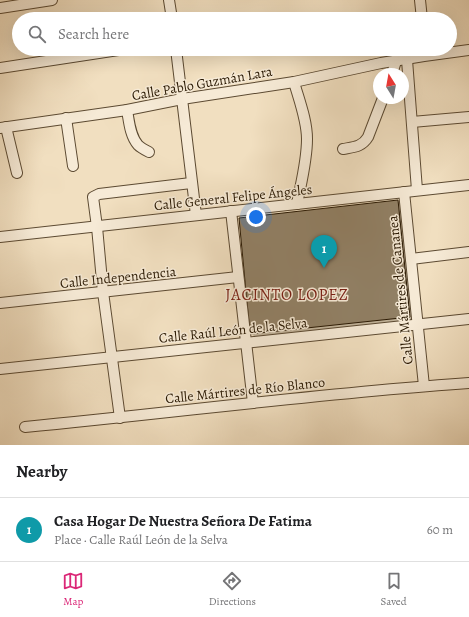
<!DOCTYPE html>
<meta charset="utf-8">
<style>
:root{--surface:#fff;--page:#f2f2f2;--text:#202124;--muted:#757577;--line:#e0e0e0;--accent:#db2777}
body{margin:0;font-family:Alegreya,serif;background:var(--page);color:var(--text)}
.compass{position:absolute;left:373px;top:68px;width:36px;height:36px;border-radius:50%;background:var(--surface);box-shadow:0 4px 16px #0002;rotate:349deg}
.you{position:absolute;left:256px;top:217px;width:14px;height:14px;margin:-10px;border:3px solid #fff;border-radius:50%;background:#1a73e8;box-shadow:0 0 0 6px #1a73e833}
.badge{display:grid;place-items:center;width:26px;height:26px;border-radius:50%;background:var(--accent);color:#fff;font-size:13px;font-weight:700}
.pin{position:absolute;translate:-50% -33px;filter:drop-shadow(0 1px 2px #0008)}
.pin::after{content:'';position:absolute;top:21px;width:14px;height:12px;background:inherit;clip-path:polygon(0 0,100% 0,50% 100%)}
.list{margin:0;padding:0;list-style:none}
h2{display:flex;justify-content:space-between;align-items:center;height:52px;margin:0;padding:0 16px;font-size:17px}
h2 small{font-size:13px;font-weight:400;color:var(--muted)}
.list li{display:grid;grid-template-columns:26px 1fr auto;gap:12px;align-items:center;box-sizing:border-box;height:64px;padding:0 16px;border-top:1px solid var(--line)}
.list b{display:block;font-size:15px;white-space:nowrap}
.list p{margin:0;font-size:13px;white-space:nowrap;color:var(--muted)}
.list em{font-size:13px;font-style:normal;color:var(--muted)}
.icon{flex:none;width:22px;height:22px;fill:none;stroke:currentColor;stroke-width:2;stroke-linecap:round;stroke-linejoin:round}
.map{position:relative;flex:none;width:469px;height:445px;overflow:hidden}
.search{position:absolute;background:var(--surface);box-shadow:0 4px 16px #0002;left:12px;right:12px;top:12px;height:44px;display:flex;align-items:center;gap:10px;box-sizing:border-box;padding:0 14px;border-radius:22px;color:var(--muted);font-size:15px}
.sheet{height:116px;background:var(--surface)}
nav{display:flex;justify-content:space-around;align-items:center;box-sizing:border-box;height:56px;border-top:1px solid var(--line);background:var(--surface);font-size:11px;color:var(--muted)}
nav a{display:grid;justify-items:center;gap:2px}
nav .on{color:var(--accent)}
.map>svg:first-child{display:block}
.shadow{fill:#0003}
.building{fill:#918065;stroke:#2a1903}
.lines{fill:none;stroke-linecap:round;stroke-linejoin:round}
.minor-casing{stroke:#5c4a32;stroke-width:12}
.minor{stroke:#f6ead6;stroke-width:10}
.labels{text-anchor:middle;stroke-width:3;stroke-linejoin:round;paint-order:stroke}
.street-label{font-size:14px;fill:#2a1903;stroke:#f6ead6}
.quarter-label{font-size:16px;letter-spacing:1px;fill:#7a1f14;stroke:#f6ead6}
</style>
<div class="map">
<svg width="469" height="445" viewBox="0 0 469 445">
<rect width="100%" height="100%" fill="#f1dfc0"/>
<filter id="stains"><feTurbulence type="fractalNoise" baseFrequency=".005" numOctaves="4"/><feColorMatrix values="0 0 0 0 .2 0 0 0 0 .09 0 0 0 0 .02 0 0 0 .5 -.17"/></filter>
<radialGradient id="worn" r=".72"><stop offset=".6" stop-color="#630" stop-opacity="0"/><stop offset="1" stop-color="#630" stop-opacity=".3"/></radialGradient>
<!-- shadow -->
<polygon class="shadow" points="398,201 405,208 416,324 258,340 251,333"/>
<!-- building -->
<polygon class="building" points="398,200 410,317 250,334 239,218"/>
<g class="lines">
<defs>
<g id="minor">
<polyline points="169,0 172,19"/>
<polyline points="420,0 422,19"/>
<polyline points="0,8 52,0"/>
<polyline points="352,19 360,18"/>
<polyline points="176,49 196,215"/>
<polyline points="407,60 417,190"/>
<polyline points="0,68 125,49"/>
<polyline points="392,74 396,61"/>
<path d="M294,82C299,100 307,120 307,139C307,161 301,183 297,204"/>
<path d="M127,110C129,121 130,136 138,145C141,148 145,150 149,152"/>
<polyline points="66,118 73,166"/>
<polyline points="412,122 469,117"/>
<polyline points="6,127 17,173"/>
<polyline points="0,128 127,110 182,99 294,82 381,63 424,56 469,50"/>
<path d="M343,149C354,147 362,147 368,137L383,98"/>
<polyline points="404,192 424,386"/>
<polyline points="231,211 253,403"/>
<polyline points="0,237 469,185"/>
<polyline points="411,259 469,252"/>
<polyline points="0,303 238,277"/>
<polyline points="0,369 469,319"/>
<polyline points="120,418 103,292 97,227 93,197 99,194 191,183"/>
<path d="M25,427C173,413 321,393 469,383"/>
</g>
</defs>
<!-- minor casing -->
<use href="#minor" class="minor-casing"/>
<!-- minor -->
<use href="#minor" class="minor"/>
</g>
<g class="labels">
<!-- street labels -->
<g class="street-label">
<text transform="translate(202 83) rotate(-10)" y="5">Calle Pablo Guzmán Lara</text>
<text transform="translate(233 197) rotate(-6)" y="5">Calle General Felipe Ángeles</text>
<text transform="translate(118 277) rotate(-6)" y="5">Calle Independencia</text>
<text transform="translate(400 290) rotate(-96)" y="5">Calle Mártires de Cananea</text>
<text transform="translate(233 330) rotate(-6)" y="5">Calle Raúl León de la Selva</text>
<text transform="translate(245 390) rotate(-6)" y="5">Calle Mártires de Río Blanco</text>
</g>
<!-- quarter labels -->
<g class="quarter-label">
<text x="287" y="300">JACINTO LOPEZ</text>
</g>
</g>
<rect width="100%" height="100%" filter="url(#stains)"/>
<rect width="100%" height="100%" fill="url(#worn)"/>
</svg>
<svg class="compass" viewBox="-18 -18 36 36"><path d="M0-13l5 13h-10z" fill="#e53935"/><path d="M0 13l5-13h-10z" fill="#757577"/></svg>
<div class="you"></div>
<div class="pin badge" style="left:324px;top:268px;background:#0f9aa8">1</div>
<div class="search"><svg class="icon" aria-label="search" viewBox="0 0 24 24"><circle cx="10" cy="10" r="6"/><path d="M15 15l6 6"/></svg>Search here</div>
</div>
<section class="sheet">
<h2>Nearby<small></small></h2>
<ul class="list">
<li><span class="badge" style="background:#0f9aa8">1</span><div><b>Casa Hogar De Nuestra Señora De Fatima</b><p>Place · Calle Raúl León de la Selva</p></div><em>60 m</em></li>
</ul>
</section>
<nav>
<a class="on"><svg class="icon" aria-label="map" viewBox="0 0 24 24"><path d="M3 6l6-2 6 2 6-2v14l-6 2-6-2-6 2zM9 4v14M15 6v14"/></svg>Map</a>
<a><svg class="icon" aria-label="directions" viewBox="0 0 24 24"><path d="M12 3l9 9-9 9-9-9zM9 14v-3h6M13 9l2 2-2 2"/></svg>Directions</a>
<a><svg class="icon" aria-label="saved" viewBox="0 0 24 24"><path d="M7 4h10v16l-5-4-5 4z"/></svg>Saved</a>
</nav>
